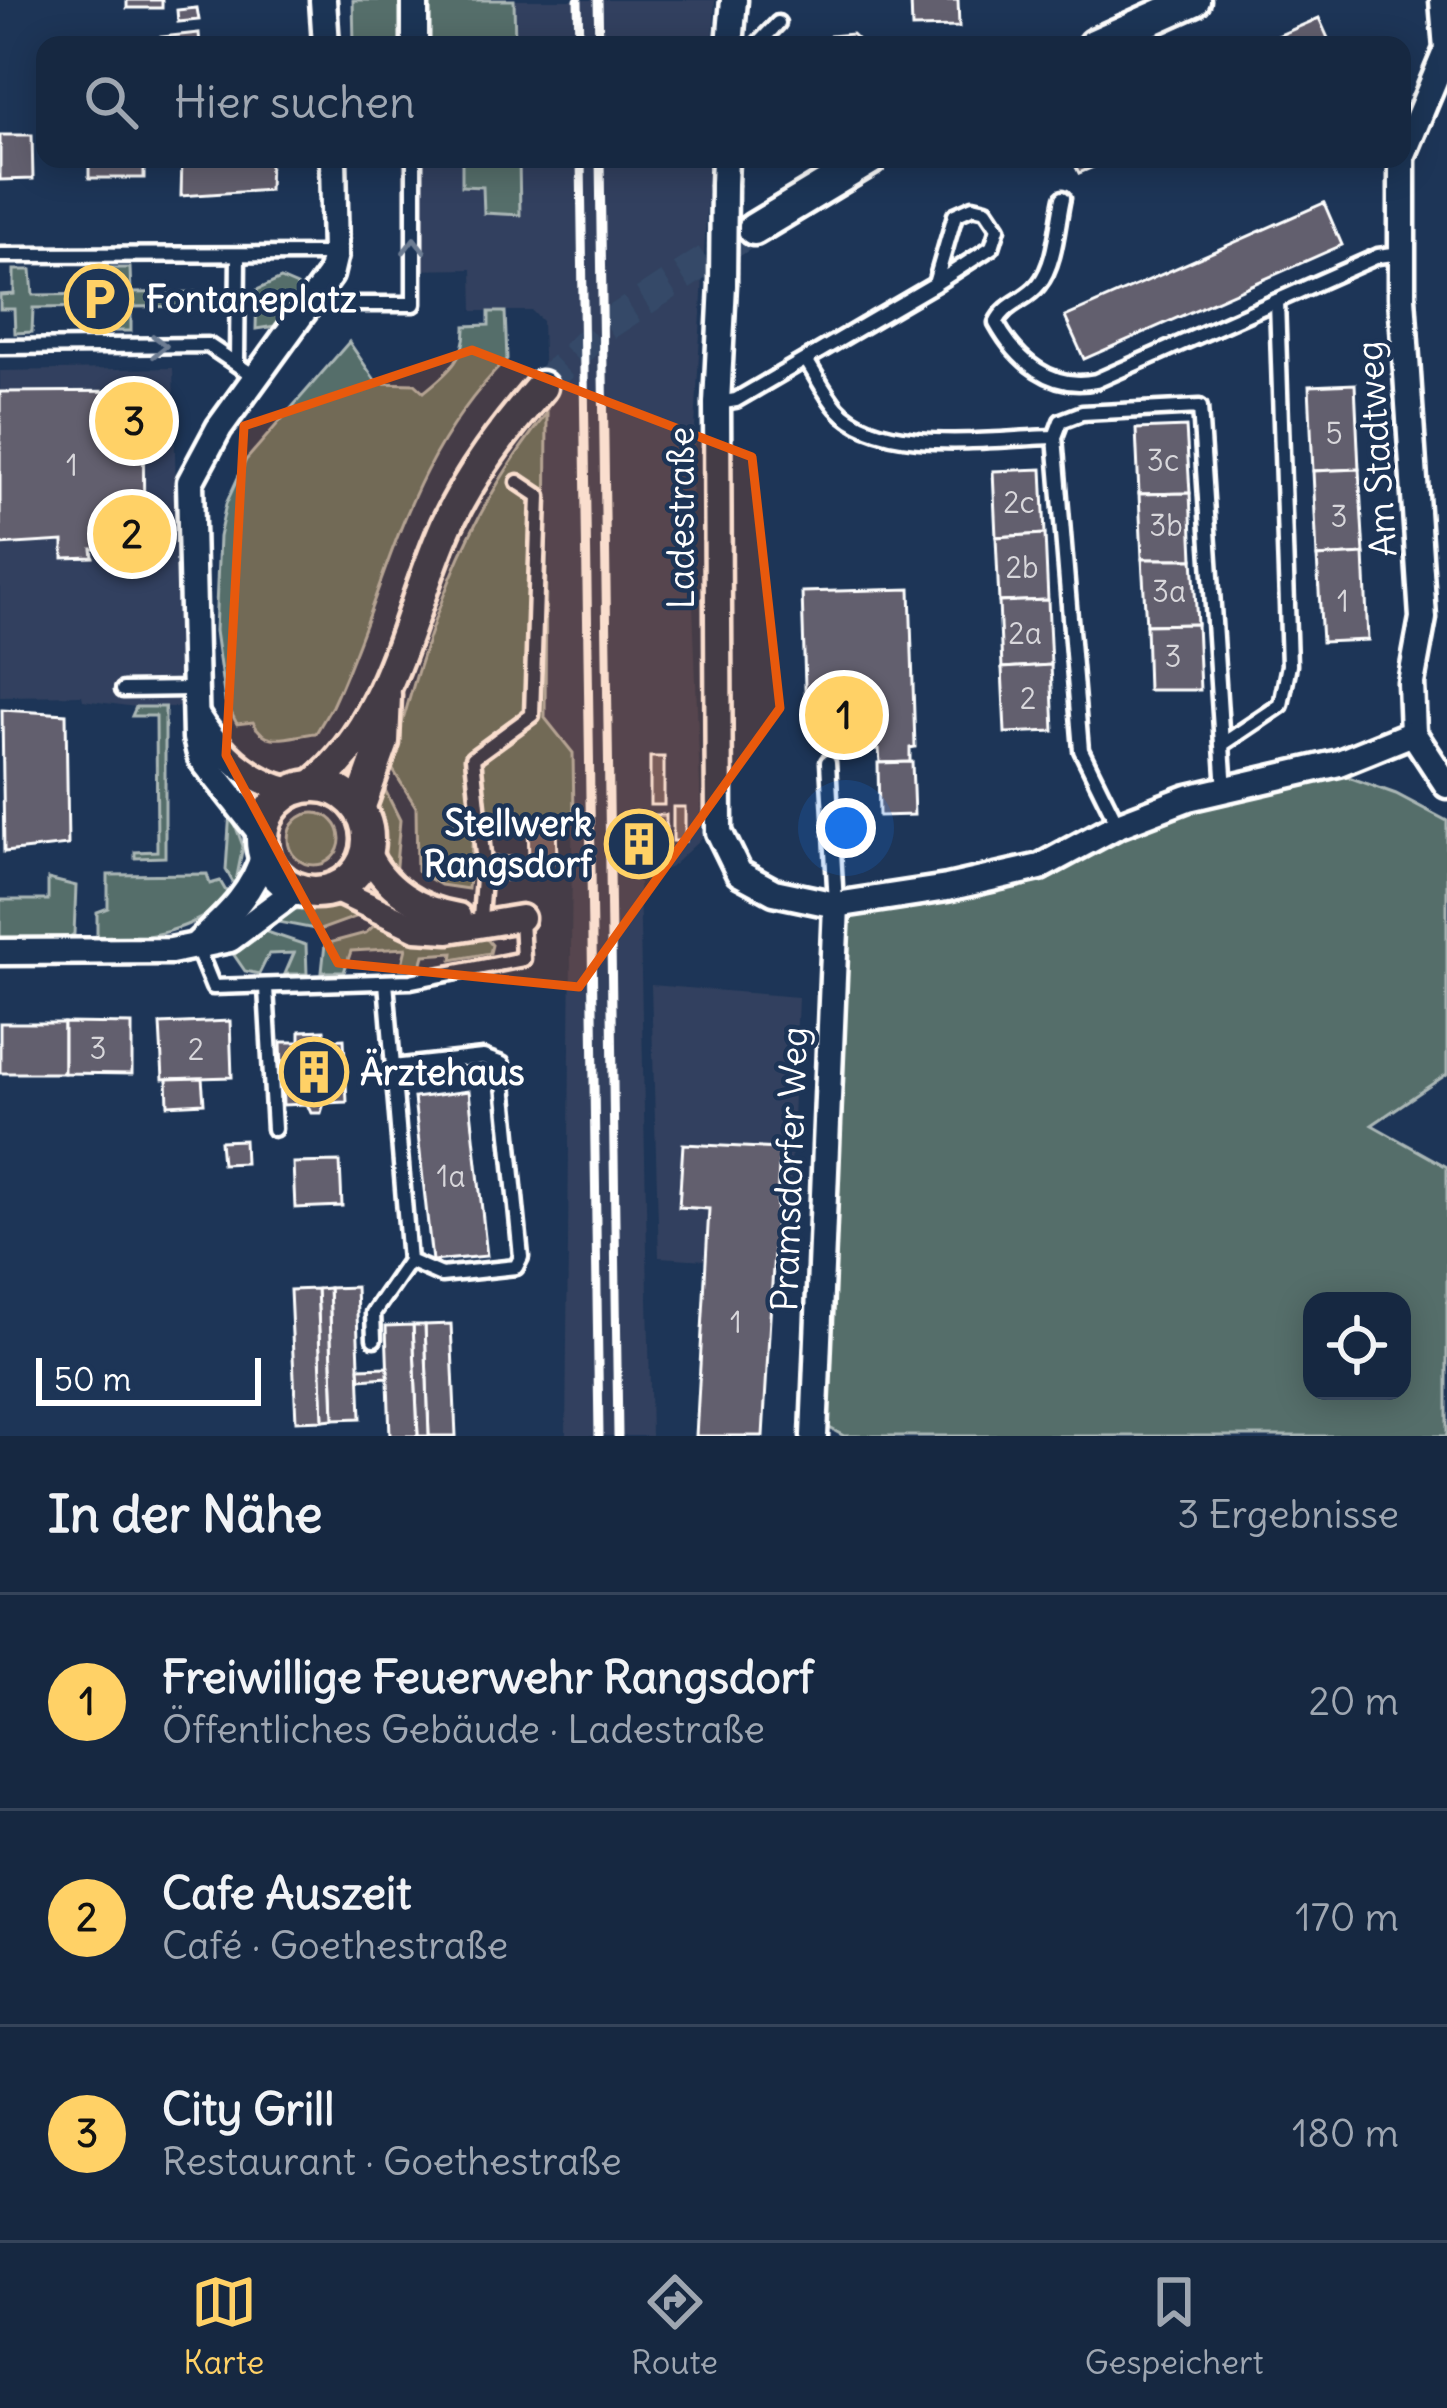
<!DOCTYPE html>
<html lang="de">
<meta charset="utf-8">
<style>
:root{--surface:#162841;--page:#23344c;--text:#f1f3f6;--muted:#9ea6b1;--line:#35445a;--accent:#ffd166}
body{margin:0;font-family:Delius,sans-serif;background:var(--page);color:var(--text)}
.controls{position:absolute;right:36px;bottom:36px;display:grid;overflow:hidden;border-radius:24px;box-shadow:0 6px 30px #0003}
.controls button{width:108px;height:108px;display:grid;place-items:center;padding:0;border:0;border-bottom:3px solid var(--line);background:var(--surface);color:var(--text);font:60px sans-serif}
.scale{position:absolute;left:36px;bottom:30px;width:225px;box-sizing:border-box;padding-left:12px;border:6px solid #fff;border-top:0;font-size:33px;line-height:42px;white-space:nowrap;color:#fff;-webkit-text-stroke:9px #1d3557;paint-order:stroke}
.you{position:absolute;left:846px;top:828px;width:42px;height:42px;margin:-30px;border:9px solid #fff;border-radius:50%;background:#1a73e8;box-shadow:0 0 0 18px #1a73e833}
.badge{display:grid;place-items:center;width:78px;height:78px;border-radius:50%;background:var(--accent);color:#111;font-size:39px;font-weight:700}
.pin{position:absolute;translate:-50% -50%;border:6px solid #fff;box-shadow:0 3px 12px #0006}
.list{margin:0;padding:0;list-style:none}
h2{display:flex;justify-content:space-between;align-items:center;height:156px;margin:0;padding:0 48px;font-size:51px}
h2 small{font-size:39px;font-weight:400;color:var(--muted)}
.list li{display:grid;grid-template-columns:78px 1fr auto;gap:36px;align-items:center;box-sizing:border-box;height:216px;padding:0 48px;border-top:3px solid var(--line)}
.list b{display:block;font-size:45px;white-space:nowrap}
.list p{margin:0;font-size:39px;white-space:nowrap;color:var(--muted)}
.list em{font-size:39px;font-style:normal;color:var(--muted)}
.icon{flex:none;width:66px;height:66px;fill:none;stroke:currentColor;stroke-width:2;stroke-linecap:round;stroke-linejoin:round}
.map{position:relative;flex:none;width:1447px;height:1436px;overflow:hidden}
.search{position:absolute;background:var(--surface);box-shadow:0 6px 30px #0003;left:36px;right:36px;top:36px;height:132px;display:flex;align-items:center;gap:30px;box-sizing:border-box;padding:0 42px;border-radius:24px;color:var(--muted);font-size:45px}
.sheet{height:804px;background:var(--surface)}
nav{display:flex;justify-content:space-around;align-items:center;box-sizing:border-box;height:168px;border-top:3px solid var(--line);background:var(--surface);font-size:33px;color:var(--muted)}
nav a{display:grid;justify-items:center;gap:6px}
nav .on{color:var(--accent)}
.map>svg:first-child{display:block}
.built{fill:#32415e}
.green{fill:#546e6b;stroke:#aab6b5;stroke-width:3;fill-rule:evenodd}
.building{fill:#625e6e;stroke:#fff;stroke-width:3}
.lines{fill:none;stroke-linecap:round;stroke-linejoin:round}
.tertiary-tunnel{stroke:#344968;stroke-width:30;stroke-dasharray:30 15;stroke-linecap:butt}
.service-casing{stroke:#fff;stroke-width:21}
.minor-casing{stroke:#fff;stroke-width:33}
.tertiary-casing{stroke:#fff;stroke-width:39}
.service{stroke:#1d3557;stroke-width:12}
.minor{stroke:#1d3557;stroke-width:24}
.tertiary{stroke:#1d3557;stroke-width:30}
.rail{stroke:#fff;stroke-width:9}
.minor-bridge-casing{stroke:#fff;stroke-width:33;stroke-linecap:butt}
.minor-bridge{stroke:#1d3557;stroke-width:24}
.oneway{stroke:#6c7c92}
.marked{fill:#e8590c;fill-opacity:0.2;stroke:#e8590c;stroke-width:9;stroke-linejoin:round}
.labels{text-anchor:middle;stroke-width:9;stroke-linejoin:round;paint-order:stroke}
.number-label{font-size:30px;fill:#d8d7db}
.poi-label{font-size:36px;font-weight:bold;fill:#fff;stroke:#1d3557;text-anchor:start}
.street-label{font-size:36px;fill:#fff;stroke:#1d3557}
</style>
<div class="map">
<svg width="1447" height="1436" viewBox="0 0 1447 1436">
<rect width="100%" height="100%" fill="#1d3557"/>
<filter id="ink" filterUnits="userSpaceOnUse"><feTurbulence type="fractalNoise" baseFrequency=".00833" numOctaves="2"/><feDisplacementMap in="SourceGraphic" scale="24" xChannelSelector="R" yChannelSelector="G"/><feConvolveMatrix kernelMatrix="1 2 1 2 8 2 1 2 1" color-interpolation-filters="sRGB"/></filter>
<g filter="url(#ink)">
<!-- built -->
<g class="built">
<polygon points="418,0 715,0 713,45 418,45"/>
<polygon points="402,159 709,159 690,526 702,838 671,867 639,880 651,1436 566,1436 573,753 545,718 549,558 542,321 532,311 473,311 472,269 404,270"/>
<polygon points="173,368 181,707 136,707 83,700 82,695 0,696 0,371"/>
<polygon points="651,985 798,997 787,1265 659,1257"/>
</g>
<!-- green -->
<g class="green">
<polygon points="353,0 514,0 515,45 354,45"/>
<polygon points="462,159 519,159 520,215 484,213 483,187 462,186"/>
<polygon points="112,268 130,268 131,293 197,292 197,306 131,307 131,331 113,331 112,307 33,308 32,332 15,333 14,309 0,309 0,295 14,294 14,270 31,270 33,295 112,294"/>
<polygon points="281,279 297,286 297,296 275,326 256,329 257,290"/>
<path d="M489,312H505L507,359C403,463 390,581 332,706L316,733C291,735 266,749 253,722L237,724L225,701L215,631L219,537L226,504L246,460L349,342L377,383L415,384L424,392C448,372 466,359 465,326L489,325Z"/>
<path d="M547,413L545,718L573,753L574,817L475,815L468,889L441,885L417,871L416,807L390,765C428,633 459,522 547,413Z"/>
<polygon points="136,707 165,707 165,857 135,858 135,852 157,851 156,716 132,716"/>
<path d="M1340,774L1396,794L1447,821V1074L1372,1125L1447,1167V1436H844L815,1420L836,905L1040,867L1118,825ZM1312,1301H1402V1391H1312Z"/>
<path d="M380,780L400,820L395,876C378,850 375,811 380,780Z"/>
<polygon points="230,811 243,846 235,886 226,870"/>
<circle cx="314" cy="839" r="26"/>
<path d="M207,874L210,884L220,881L230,898C191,932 147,939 97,941V912L108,908V875Z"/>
<polygon points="48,879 76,886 74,934 63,942 0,940 0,900 48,900"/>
<polygon points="341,907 364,914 320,930 278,922 295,909"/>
<polygon points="377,923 419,942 485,937 492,945 490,953 452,960 453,953 424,955 421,966 401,968 406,948 351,951 344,972 322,972 325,944 366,933"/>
<polygon points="261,930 306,945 307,974 285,974 294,953 269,954 259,974 245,971 234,955"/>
</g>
<!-- building -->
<g class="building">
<rect x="127" y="0" width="35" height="8"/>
<polygon points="911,0 958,0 959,27 912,28"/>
<polygon points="197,8 199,20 178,22 177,10"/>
<polygon points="1319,18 1331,45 1257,45"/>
<polygon points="199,33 200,45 153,45 152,38"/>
<polygon points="852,34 863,45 823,45 830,36"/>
<polygon points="0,135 32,135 33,179 0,180"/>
<rect x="89" y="159" width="55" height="19"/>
<polygon points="182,159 270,159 269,190 181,196"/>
<polygon points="1072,159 1112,159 1079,173"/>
<polygon points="1324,203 1342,245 1084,359 1065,317"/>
<polygon points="1355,384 1359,469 1313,471 1309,386"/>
<polygon points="143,391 144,548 92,549 93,557 63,558 63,541 0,545 0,392"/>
<polygon points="1186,427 1190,493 1139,494 1136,429"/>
<polygon points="1042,469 1045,534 996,537 993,471"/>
<polygon points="1359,469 1364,554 1317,557 1313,471"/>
<polygon points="1190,493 1193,559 1142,559 1139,494"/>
<polygon points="1045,534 1048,600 999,602 996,537"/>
<polygon points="1364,554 1368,640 1322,642 1317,557"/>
<polygon points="1142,559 1193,559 1197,624 1146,625"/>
<polygon points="910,589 915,747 910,748 910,762 880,763 879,749 862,750 861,715 806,717 802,592"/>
<polygon points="1048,600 1051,665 1002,668 999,602"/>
<polygon points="1197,624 1200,690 1148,690 1146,625"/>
<polygon points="1051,665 1054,731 1005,733 1002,668"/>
<polygon points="2,710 66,714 68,845 4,852"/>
<rect x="650" y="757" width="14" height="48"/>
<polygon points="912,762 914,815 879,816 878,763"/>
<rect x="673" y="807" width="12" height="34"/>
<polygon points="632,815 666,815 666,832 647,832 647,856 632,855"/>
<polygon points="528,820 556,820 557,862 529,862"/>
<rect x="491" y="857" width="23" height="23"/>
<polygon points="230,1021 232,1077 163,1079 160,1024"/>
<rect x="0" y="1023" width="64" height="50"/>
<polygon points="64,1023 132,1024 132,1074 64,1073"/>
<polygon points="324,1030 325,1040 344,1039 347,1102 324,1103 321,1113 311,1113 307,1104 283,1105 281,1042 300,1042 300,1031"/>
<polygon points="202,1078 204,1103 168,1105 167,1079"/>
<polygon points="469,1091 487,1256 432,1261 414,1098"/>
<polygon points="244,1140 245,1163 222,1164 220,1141"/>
<polygon points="683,1144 780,1149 763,1436 696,1436 709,1209 679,1207"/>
<polygon points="340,1162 342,1206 295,1208 293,1163"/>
<polygon points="356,1287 361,1418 334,1419 329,1288"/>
<polygon points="329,1288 334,1419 323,1420 317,1289"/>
<polygon points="317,1289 323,1420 296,1421 290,1290"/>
<polygon points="451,1324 456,1436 429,1436 425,1325"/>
<polygon points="413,1325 425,1325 429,1436 418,1436"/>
<polygon points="413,1325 418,1436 390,1436 386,1326"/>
<polygon points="388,1367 388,1377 360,1379 359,1368"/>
</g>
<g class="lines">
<!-- tertiary-tunnel -->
<polyline class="tertiary-tunnel" points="541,387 601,329 754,229"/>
<defs>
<g id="service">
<polyline points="757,45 778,23"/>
<path d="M1063,198C1057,224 1056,263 1039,284C1026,301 1006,302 996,323C1017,361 1052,391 1096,381L1378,256L1401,253"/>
<polyline points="0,255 335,254"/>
<polyline points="312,304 414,304 414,159"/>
<polyline points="0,347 208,345 257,378"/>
<path d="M806,360C816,375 825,394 837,408C880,457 995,438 1055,437"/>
<polyline points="237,361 238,255"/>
<polyline points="718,403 736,400 935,284 992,247 998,228 986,210 973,207 955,215 935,284"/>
<polyline points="123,690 191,689"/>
<polyline points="1223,744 1281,705 1289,665 1277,301"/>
<polyline points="828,762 836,904"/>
<polyline points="1118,825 1081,750 1055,437 1061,421 1082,413 1200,407 1225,791"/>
<polyline points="480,919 484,864 473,758 532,715 539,496 518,482"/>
<polyline points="196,945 213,987 411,981 523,959 521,919"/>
<polyline points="386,982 409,1261 441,1275 516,1267 521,1257 502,1064 483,1057 393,1067"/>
<polyline points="266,988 274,1129"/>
<polyline points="374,1339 373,1313 409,1261"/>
</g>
<g id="minor">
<polyline points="323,0 326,45"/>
<polyline points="415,45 415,0"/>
<polyline points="730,45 734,0"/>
<polyline points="1402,157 1447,49 1443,0"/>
<polyline points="1402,159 1402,297 1423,618 1411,683 1413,733"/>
<polyline points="724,184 725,159"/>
<polyline points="723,284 717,403 719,832 739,873 774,892 836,905 947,888 1040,867 1118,825 1188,798 1339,763 1413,733"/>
<path d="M196,715C219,752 250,783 293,791"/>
<polyline points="1413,733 1447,785"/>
<polyline points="262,835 201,758 196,738 190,482 219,428 330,275 335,254 333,159"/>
<path d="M367,851C383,888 419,910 458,916"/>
<polyline points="334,889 416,928 449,930 521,918"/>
<path d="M198,943C227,916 254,892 264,853"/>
<polyline points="0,952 171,951 230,939 297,889"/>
<polyline points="814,1436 836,905"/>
</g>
<g id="tertiary">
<polyline points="1094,45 1194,0"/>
<polyline points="754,229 870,159"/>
<path d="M314,785C393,720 407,613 447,524C471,473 504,430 541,387"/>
<circle cx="315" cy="839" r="53"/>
<polyline points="359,809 383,742 385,695"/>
</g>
</defs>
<!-- service casing -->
<use href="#service" class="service-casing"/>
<!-- minor casing -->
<use href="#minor" class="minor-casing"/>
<!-- tertiary casing -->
<use href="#tertiary" class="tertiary-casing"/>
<!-- service -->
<use href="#service" class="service"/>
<!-- minor -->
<use href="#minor" class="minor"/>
<!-- tertiary -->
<use href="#tertiary" class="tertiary"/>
<!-- rail -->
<g class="rail">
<polyline points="578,0 579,45"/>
<polyline points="598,0 599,45"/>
<polyline points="581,159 599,1436"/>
<polyline points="600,159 618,1436"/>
</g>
<defs>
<polyline id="minor-bridge" points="723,284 724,184"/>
</defs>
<!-- minor-bridge casing -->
<use href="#minor-bridge" class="minor-bridge-casing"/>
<!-- minor-bridge -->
<use href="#minor-bridge" class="minor-bridge"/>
</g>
<!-- one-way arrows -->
<defs><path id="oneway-chevron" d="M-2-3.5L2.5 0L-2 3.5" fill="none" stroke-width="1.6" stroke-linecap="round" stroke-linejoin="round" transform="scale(3)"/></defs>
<g class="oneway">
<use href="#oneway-chevron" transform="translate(414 246) rotate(-90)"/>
<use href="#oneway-chevron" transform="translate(159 346) rotate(-1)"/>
</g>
</g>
<!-- marked area -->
<path class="marked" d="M472,350L752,457L780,708L579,987L338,963L226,755L244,426Z"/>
<!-- icons -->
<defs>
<symbol id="parking-ring" viewBox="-11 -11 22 22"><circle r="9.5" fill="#1d3557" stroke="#ffd166" stroke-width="1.5"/><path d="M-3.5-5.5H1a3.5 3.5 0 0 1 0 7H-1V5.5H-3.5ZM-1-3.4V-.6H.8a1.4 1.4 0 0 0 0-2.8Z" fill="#ffd166"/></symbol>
<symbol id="building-ring" viewBox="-11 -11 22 22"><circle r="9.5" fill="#1d3557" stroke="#ffd166" stroke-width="1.5"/><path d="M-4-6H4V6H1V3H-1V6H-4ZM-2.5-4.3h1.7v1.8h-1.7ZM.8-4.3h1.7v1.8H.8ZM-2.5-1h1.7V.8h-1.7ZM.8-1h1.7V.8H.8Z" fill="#ffd166"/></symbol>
</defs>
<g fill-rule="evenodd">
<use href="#parking-ring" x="61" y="261" width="76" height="76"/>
<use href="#building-ring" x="601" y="806" width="76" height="76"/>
<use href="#building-ring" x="276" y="1034" width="76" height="76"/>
</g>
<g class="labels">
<!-- number labels -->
<g class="number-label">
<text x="1334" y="444">5</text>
<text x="1163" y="471">3c</text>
<text x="72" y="476">1</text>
<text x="1019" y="513">2c</text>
<text x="1339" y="527">3</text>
<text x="1166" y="536">3b</text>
<text x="1022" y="578">2b</text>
<text x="1169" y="602">3a</text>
<text x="1343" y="612">1</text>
<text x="1025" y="644">2a</text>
<text x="1173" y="667">3</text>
<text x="1028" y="709">2</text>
<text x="98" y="1059">3</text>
<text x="196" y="1060">2</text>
<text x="451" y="1187">1a</text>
<text x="736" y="1333">1</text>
</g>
<!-- poi labels -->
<g class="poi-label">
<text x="146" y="312">Fontaneplatz</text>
<text x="592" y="836" text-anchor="end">Stellwerk<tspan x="592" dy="41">Rangsdorf</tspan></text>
<text x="360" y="1085">Ärztehaus</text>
</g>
<!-- street labels -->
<g class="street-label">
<text transform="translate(1376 449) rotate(-94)" y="13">Am Stadtweg</text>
<text transform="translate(681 518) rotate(-90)" y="13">Ladestraße</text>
<text transform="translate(789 1169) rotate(-88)" y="13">Pramsdorfer Weg</text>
</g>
</g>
</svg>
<div class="controls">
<button><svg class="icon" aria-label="locate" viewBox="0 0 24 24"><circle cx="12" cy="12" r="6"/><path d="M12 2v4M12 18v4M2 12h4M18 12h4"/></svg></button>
</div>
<div class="scale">50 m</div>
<div class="you"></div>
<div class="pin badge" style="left:844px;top:715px">1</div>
<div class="pin badge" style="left:132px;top:534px">2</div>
<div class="pin badge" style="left:134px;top:421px">3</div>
<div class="search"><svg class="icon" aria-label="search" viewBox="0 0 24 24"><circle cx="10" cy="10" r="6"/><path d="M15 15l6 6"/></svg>Hier suchen</div>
</div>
<section class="sheet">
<h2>In der Nähe<small>3 Ergebnisse</small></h2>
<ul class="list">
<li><span class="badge">1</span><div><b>Freiwillige Feuerwehr Rangsdorf</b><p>Öffentliches Gebäude · Ladestraße</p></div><em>20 m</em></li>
<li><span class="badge">2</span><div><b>Cafe Auszeit</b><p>Café · Goethestraße</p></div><em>170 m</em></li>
<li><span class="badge">3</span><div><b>City Grill</b><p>Restaurant · Goethestraße</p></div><em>180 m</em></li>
</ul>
</section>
<nav>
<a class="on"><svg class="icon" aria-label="map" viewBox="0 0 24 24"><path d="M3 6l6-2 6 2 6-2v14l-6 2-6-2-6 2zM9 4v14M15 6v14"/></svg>Karte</a>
<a><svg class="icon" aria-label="directions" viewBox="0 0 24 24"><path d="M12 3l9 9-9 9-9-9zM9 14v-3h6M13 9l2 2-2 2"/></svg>Route</a>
<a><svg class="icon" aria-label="saved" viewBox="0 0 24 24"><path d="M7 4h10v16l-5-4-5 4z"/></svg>Gespeichert</a>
</nav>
